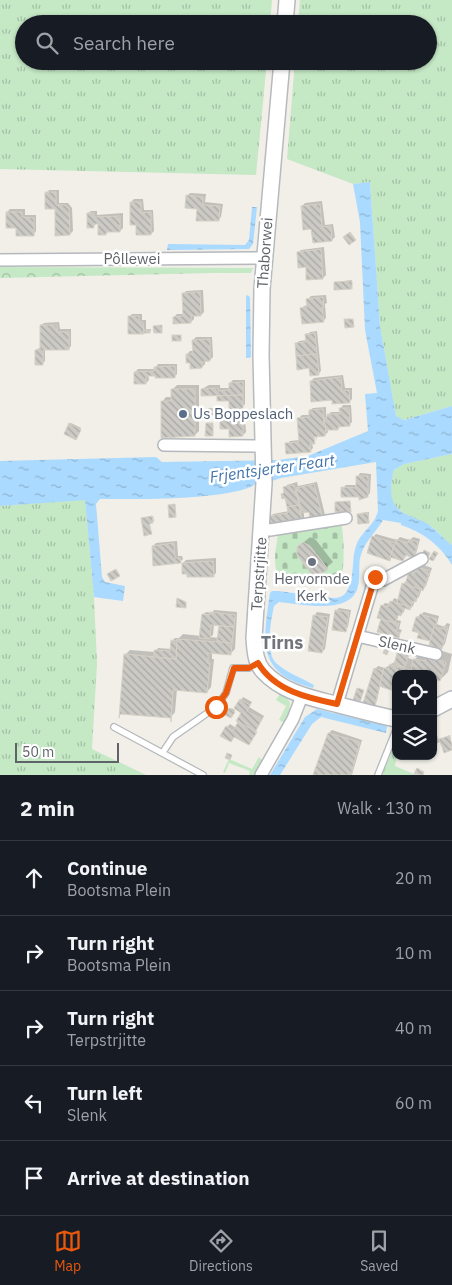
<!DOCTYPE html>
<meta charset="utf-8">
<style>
:root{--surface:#171b24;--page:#20242c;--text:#f1f3f6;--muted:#9ea1a6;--line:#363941;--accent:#ea580c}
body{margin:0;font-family:"IBM Plex Sans",sans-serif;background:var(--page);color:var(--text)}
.controls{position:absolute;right:15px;bottom:15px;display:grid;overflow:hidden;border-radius:10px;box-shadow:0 1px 4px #0004}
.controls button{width:45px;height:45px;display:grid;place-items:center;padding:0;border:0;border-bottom:1px solid var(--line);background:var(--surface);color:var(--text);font:25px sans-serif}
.scale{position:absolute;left:15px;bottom:12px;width:104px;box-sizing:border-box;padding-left:5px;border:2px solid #5f6368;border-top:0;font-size:14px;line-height:18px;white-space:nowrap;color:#5f6368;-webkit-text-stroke:4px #fff;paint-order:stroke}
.stop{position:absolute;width:15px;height:15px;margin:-11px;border:4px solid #ea580c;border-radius:50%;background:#fff}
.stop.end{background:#ea580c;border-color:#fff;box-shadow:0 1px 5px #0008}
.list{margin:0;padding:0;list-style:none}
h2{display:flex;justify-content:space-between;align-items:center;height:65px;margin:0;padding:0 20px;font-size:21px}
h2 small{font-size:16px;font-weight:400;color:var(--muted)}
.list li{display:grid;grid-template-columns:32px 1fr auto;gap:15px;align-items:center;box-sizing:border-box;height:75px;padding:0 20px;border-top:1px solid var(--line)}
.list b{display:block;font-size:19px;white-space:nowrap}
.list p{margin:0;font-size:16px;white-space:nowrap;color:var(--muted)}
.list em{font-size:16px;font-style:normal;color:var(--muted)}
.icon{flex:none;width:28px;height:28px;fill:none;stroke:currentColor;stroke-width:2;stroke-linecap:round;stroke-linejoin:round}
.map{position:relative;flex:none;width:452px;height:775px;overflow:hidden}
.search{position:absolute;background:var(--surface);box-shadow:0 1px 4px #0004;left:15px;right:15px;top:15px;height:55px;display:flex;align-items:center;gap:12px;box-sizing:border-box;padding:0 18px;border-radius:28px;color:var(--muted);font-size:19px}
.sheet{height:440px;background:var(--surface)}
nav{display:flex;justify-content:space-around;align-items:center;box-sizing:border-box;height:70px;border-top:1px solid var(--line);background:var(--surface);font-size:14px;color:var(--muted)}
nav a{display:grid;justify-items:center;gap:2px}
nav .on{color:var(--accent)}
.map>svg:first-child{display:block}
.grass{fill:url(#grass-tufts)}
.forest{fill:url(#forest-crowns)}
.cemetery{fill:url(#cemetery-stones)}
.water{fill:url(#water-ripples)}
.shadow{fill:#0003;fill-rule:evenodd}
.building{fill:url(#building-back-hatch);stroke:#d6d1c6}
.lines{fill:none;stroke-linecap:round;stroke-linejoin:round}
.lane-casing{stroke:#b5b8bc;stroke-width:8}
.street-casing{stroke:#b5b8bc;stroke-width:14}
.secondary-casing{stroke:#b6babf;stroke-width:18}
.lane{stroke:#fff;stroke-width:5.5}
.street{stroke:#fff;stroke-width:11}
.secondary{stroke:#fff;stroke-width:15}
.route{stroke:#ea580c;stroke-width:6}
.service-dot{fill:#5c6f8a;stroke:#fff;stroke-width:2}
.worship-dot{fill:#6b7280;stroke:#fff;stroke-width:2}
.labels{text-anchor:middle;stroke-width:5;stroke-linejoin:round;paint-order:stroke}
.street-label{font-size:15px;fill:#5f6368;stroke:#fff}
.service-label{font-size:15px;fill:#4e5e75;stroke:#fff;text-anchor:start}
.worship-label{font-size:15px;fill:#5b616d;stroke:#fff}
.water-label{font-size:16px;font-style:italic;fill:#4174aa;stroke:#fff}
.quarter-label{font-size:18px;font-weight:bold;fill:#70757a;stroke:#fff}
</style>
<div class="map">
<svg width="452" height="775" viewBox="0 0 452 775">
<defs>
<pattern id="grass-tufts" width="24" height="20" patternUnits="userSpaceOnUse" patternTransform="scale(1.25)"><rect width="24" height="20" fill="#c5e8c5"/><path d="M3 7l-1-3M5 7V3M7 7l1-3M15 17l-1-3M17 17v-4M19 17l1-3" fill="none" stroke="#a3c0a4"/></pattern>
<pattern id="forest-crowns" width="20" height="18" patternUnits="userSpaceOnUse" patternTransform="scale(1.25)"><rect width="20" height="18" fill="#c5e8c5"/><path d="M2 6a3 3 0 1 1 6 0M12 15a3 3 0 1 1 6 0" fill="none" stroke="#a3c0a4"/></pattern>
<pattern id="cemetery-stones" width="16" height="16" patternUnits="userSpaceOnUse" patternTransform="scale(1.25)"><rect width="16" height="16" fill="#c5e8c5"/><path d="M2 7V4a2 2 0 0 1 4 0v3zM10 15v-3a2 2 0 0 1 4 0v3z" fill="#a3c0a4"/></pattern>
<pattern id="water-ripples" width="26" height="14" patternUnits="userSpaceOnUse" patternTransform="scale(1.25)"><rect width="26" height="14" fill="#aadaff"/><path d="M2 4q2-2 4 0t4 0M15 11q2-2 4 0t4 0" fill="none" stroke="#8eb4d2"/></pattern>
<pattern id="building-back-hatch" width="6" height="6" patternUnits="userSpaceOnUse" patternTransform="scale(1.25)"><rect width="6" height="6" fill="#cccac5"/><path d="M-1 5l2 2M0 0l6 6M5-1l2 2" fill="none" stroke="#a9a8a4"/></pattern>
</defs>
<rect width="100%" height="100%" fill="#f1efe8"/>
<!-- grass -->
<g class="grass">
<polygon points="0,0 272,0 270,24 24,24 24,61 267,61 256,175 0,169"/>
<polygon points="300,0 452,0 452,406 404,420 396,417 380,326 370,182 353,184 287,159 295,61 428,61 428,24 298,24"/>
<path d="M452,454V545C444,540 439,532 431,526C427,523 422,522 417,520C389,507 387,499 394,470L404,464Z"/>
<polygon points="85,499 94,597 97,664 92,749 146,775 0,775 0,506"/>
<polygon points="281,692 290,702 289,714 286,723 284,723 279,720 286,706 276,700"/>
<polygon points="396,742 396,756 397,756 395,766 416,775 382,775"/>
<polygon points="259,757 263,761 257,775 249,775 250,771 229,763 225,773 223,772 229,759 252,769"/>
</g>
<!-- forest -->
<polygon class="forest" points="0,267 253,268 251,273 211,273 0,278"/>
<!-- cemetery -->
<path class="cemetery" d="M341,523C344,534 345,567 341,578C338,585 331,586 324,586L284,582C270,573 276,545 279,531Z"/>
<!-- water -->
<g class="water">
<path d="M370,182L380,326L396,416L404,420L452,406V454L404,464L394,470C389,490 388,508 410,516C416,519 422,520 428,524C437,530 443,539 452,545V565C440,545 423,532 401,525V523L383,520C377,531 367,539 362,552C357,563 361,574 358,586C352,616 301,604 279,602L274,606C271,620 265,652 276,663C287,673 302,678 314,685L313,688C256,674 263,641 270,593L272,591H278L333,598C339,598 343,597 347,591C356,577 350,557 358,541C364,530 375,524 378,511L376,462L281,478L269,482H258C239,501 131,499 100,499L96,504L102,577L105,582L125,586L123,601L94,597L85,500L0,506V461L156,457L162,462L278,460L308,456L368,431L365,394L377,393L365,330L360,222L353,184Z"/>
<polygon points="252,207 257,207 253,244 249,249 167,250 168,244 245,245 249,240"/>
<polygon points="247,295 250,297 251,357 249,358 246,358 246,296"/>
<polygon points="317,709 387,726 386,733 321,717 312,724 280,775 270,775 305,717"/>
</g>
<!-- shadow -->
<g class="shadow">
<polygon points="49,190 59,190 59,203 68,203 72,208 73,231 70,234 47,193"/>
<polygon points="190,193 206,194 205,202 223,204 221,217 218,220 187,196"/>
<polygon points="134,199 143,199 144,210 153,210 154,231 151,234 137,224 131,202"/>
<polygon points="322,201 325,225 333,224 335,237 332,240 302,206 305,203"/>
<polygon points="10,209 25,209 25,215 36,215 36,231 34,234 17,227 7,212"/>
<polygon points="91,211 97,211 97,215 123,213 123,228 120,231 109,231 106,234 97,223 94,226 88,213"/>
<polygon points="324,247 326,275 323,278 307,266 298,253 301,250"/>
<polygon points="352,280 352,287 335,283 336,282"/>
<polygon points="203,290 204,312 201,315 194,315 194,319 191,322 174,317 177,314 184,314 183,294 186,291"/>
<polygon points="326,295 327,303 325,304 326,318 323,321 301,309 304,306 308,305 308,299 311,296"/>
<polygon points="132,314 142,314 142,320 146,320 146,329 151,329 151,331 143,333 129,317"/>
<polygon points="59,322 60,329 71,329 71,346 69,349 45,349 45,361 42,364 36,350 41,347 41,325 44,323"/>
<polygon points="317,331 321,371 318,374 310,367 296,344 299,341 307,340 307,335 310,332"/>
<polygon points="196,337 212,337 213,357 210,360 205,360 205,364 202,367 192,361 187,354 190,351 194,351 193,340"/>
<polygon points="158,364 177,364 177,374 174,377 148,375 149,380 146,383 135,372 138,369 155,369"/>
<polygon points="343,375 345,388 352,388 352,399 349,402 333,398 311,381 314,378"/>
<polygon points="233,380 245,380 245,404 242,407 230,400 219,400 219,395 202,389 209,385 220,385 220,388 230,388 230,383"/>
<polygon points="177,385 199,385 199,431 195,435 162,402 166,397 172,397 172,390"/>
<polygon points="343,405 351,405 352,422 349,425 341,425 338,429 327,429 328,432 325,435 317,435 316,441 315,431 313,431 313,442 315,442 312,443 313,448 310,451 287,444 290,441 300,440 299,418 302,415 310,415 310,410 313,408 326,407 326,417 331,412 341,412 341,408"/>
<polygon points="209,408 220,408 220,413 219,414 208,409"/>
<polygon points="224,417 240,417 240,420 245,420 246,432 243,435 230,428 221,420"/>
<polygon points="71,423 81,428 77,437 70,424"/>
<polygon points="360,473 371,474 370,493 367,496 360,496 343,488 346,485 357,485 358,476"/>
<polygon points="297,482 298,486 317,482 325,515 322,518 310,510 304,511 304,518 302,521 270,517 273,514 289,511 286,497 282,494 285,491 284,488 287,485"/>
<polygon points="369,512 369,522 359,515 360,513"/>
<polygon points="153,516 154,521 150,523 151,533 143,518"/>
<polygon points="376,534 397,540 400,537 410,540 413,537 420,539 416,554 413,557 407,555 403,560 392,557 389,560 373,537"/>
<polygon points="310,537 316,540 333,562 315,577 298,547"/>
<polygon points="177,541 178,556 182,556 183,559 180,562 153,546 156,543"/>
<polygon points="216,558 216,573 213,576 183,563 186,560"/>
<polygon points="421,564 432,568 426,586 422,588 419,597 415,600 413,606 410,609 405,608 404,612 401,615 399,614 397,620 401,621 399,629 402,630 398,637 382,618 382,606 385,603 391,604 394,598 399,600 403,584 406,581 408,581 410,572 413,569 417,571"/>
<polygon points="339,608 351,610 348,627 345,630 336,611"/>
<path d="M214,610L237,612L235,649L230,654L212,652V659H214L211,687L207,692L177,689L175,712L171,717L125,655L130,650L155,652L158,648L171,649L172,641L175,638H179L183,634L201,636L203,615L206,612L212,613ZM214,624L220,625L219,638L210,637L213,635Z"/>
<polygon points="317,612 330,614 325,649 322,652 315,615"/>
<polygon points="424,612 439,616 437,624 444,627 447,623 450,624 445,644 442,647 432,640 419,637 420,632 417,617"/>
<polygon points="436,649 452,654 448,672 440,680 433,674 424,672 424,674 396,674 396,690 380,686 377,701 374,704 375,669 378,666 385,668 410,652 408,658 414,660 423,651"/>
<polygon points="243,697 252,702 249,707 264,716 249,744 235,736 231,741 227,727 230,724 236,728 243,712 236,708 232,716 230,709 231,708 235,710"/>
<polygon points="433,725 439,741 450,735 452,749 441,741 433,746 435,750 433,752"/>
<polygon points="332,730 362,740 352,775 315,775 329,733"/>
</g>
<!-- building -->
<g class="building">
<polygon points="45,192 56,192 56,205 65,205 69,208 70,235 55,236 55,209 45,209"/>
<polygon points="186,195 203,197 203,205 220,206 219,221 196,221 197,209 185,208"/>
<polygon points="130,202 141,202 141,213 151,212 151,235 136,235 136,225 130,225"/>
<polygon points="320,204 322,227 331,226 332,241 313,243 311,229 303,230 301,206"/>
<polygon points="6,212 22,212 22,217 34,218 34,236 16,236 16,228 6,228"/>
<polygon points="87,213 94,213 94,217 120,216 120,232 106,232 106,235 98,235 98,224 94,224 94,228 87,228"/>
<polygon points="350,232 356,240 349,245 343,237"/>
<polygon points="321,249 323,279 306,280 306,267 298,268 297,252"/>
<polygon points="352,281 352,289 334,290 334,282"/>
<polygon points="200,292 201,316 191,316 191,323 173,324 173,317 183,316 182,293"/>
<polygon points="323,297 324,307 322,307 324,322 302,324 300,308 307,307 306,299"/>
<polygon points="128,316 139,316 139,322 143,322 144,334 128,334"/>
<polygon points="344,319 353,319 354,327 345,328"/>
<polygon points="40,325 57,325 57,332 69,332 69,350 43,350 43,365 35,365 35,350 40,350"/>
<polygon points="162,325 162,333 154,333 153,326"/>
<rect x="144" y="330" width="6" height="3"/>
<polygon points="315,333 317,354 296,356 295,343 306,342 305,334"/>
<rect x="172" y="335" width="9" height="6"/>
<polygon points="210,339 210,361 202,362 202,368 190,369 190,363 186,363 186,354 193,354 192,340"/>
<polygon points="317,354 319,375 310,376 309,368 297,370 296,356"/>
<polygon points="175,366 175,378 155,378 155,376 146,376 146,384 134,384 134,372 154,371 154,367"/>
<polygon points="341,377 342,391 349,390 350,403 332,404 332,400 311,402 310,381"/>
<polygon points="243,382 243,395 201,396 201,389 218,388 218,391 229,390 229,383"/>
<polygon points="171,389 195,389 195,436 161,438 161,401 171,401"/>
<polygon points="243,395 243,409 229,409 229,401 217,401 217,396"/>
<polygon points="339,408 349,408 350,426 338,427 338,430 326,430 324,418 327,417 327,414 340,414"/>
<rect x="206" y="409" width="13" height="6"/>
<polygon points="323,409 324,425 326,426 325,436 314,437 315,444 310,444 311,452 286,454 285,443 299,442 297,418 309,417 309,410"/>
<polygon points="220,419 237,419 237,423 243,423 243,436 229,437 229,429 220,429"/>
<polygon points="69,423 81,430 76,440 64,434"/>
<polygon points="206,423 213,423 213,436 205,436"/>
<polygon points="356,476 368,476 368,497 359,500 359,497 341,497 341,487 356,488"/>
<polygon points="314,484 323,519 310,521 309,512 302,513 296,488"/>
<polygon points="294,485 299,505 287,507 285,498 282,499 281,494 284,493 283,487"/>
<polygon points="350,501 351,512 335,512 335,502"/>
<polygon points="175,504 176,517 169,518 168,505"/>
<polygon points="299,505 302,522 270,527 269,516 288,513 287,507"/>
<polygon points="368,513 369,523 358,524 357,514"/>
<polygon points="152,516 153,523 149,524 152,534 144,536 141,518"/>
<polygon points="372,536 395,543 390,561 367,553"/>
<polygon points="394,539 408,543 409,539 418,542 414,558 405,555 403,561 390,557 396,540"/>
<polygon points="303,542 310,546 328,569 315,579 297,555 297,547"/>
<polygon points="174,543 175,558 180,558 181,563 153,566 152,546"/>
<polygon points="424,550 430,553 427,559 421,556"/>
<polygon points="434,551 438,553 433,561 429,559"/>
<polygon points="213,561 214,577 187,577 187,574 182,574 182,563"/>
<polygon points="417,567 430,571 423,591 420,589 405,585 409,571 415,573"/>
<polygon points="116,569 120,576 111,581 107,574"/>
<polygon points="402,583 420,589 416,602 413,601 411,607 397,603"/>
<polygon points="177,598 186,602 186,608 176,607"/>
<polygon points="390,601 411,607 410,610 404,608 401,616 398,615 395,623 377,618 381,605 388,607"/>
<polygon points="335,610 349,612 346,632 332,630"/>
<polygon points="210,612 235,615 234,627 211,625 210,639 199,638 202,614 210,615"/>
<polygon points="420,614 437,619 436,624 437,624 434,627 430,641 417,638 419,633 412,631 416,617 419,617"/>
<polygon points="313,615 328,617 322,653 308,651"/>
<polygon points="381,619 398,624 399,623 396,632 400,633 399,638 377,632"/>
<polygon points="219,626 234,627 232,643 219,642 220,641 217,640"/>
<polygon points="443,626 448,627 442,649 429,645 434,627 442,629"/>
<polygon points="177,639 217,642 217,640 220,641 219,642 232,643 231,655 208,653 208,663 210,663 207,693 173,690 171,722 171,718 120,714 119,718 124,654 176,659"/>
<polygon points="171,640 177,641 176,659 154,657 154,650 170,651"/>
<polygon points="385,648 389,649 387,655 383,653"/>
<polygon points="398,650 409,653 405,667 394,664"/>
<polygon points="426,657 446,662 440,681 433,679 433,674 419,672 419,674 396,674 398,666 411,670 413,659 425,661"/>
<polygon points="390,664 398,667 391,690 379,686 384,668 388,669"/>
<polygon points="374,668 383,671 375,706 363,703"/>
<polygon points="396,674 396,691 391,690"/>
<polygon points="357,688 364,690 360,702 353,700"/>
<polygon points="240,699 250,705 247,711 262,719 255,732 236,721 241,713 234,708"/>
<polygon points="229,708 235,712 231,718 225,715"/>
<polygon points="238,722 257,732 249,745 234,737 231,742 220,736 226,726 233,731"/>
<polygon points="433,732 437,746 433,747"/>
<polygon points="328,733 360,742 351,775 313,775"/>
<polygon points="449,736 452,744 452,750 444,753 439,739"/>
<polygon points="227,753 232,755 230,760 225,758"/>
<polygon points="417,768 424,772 423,775 414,774"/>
</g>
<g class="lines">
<defs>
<g id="lane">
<polyline points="114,727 203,775"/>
<polyline points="163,752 173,737 216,707 226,693 233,668 249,668 256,664"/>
<polyline points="378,775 396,730"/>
</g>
<g id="street">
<polyline points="0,260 264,258"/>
<polyline points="164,445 263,446"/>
<polyline points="262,529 270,530 346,518"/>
<polyline points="357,636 436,654"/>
<polyline points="337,704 375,577 383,580 422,559"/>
<polyline points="261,775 293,719 302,696"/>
</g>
<g id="secondary">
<polyline points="285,24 287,0"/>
<path d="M282,61L262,289L261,355L264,483L254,638C255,649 255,662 263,671C283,693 312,698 339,705C358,710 377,715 396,719"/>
<polyline points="433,709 452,699"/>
</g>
</defs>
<!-- lane casing -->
<use href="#lane" class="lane-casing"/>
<!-- street casing -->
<use href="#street" class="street-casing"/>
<!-- secondary casing -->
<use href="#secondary" class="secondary-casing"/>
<!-- lane -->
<use href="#lane" class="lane"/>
<!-- street -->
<use href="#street" class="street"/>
<!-- secondary -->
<use href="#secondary" class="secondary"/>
</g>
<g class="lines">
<!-- route -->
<path class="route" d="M216,707L226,693L234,668H249L258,663C275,691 308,698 337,704L375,577"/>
</g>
<!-- markers -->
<circle class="service-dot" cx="183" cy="414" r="5"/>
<circle class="worship-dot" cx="312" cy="562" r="5"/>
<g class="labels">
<!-- street labels -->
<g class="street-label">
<text transform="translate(265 253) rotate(-86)" y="5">Thaborwei</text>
<text x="132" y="264">Pôllewei</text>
<text transform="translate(259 574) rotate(-86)" y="5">Terpstrjitte</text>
<text transform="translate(397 645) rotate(13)" y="5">Slenk</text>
</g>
<!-- service labels -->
<g class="service-label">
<text x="193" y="419">Us Boppeslach</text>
</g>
<!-- worship labels -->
<g class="worship-label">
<text x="312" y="584">Hervormde<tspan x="312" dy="17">Kerk</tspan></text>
</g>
<!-- water labels -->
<g class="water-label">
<text transform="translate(272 468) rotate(-8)" y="6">Frjentsjerter Feart</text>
</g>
<!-- quarter labels -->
<g class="quarter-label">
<text x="282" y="649">Tirns</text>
</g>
</g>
</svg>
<div class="controls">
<button><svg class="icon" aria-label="locate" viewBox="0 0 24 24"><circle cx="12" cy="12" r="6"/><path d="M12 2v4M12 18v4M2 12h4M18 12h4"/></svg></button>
<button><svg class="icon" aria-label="layers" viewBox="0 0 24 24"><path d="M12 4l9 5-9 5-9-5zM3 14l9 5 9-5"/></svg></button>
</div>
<div class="scale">50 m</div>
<div class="stop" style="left:216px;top:707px"></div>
<div class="stop end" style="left:375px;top:577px"></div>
<div class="search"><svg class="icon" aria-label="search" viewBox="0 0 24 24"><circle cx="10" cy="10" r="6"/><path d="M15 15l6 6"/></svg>Search here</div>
</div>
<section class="sheet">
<h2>2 min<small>Walk · 130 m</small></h2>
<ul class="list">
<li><svg class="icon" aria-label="ahead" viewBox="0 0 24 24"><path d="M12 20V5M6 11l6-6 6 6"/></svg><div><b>Continue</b><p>Bootsma Plein</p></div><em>20 m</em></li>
<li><svg class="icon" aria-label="right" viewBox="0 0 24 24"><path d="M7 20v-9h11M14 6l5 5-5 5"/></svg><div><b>Turn right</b><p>Bootsma Plein</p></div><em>10 m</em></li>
<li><svg class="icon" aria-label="right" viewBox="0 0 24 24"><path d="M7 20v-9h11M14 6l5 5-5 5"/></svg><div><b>Turn right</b><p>Terpstrjitte</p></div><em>40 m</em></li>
<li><svg class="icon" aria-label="left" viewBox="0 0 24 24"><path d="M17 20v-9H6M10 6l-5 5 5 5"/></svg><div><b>Turn left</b><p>Slenk</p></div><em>60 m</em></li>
<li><svg class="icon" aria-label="arrive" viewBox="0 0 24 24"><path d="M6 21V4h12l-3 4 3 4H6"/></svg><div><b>Arrive at destination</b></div></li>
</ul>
</section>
<nav>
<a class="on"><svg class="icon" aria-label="map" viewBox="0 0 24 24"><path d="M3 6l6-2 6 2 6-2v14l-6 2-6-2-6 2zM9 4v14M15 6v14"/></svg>Map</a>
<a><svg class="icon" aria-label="directions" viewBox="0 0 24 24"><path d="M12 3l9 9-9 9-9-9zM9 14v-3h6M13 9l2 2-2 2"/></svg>Directions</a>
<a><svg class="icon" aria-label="saved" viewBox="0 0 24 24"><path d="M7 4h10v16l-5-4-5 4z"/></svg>Saved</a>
</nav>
